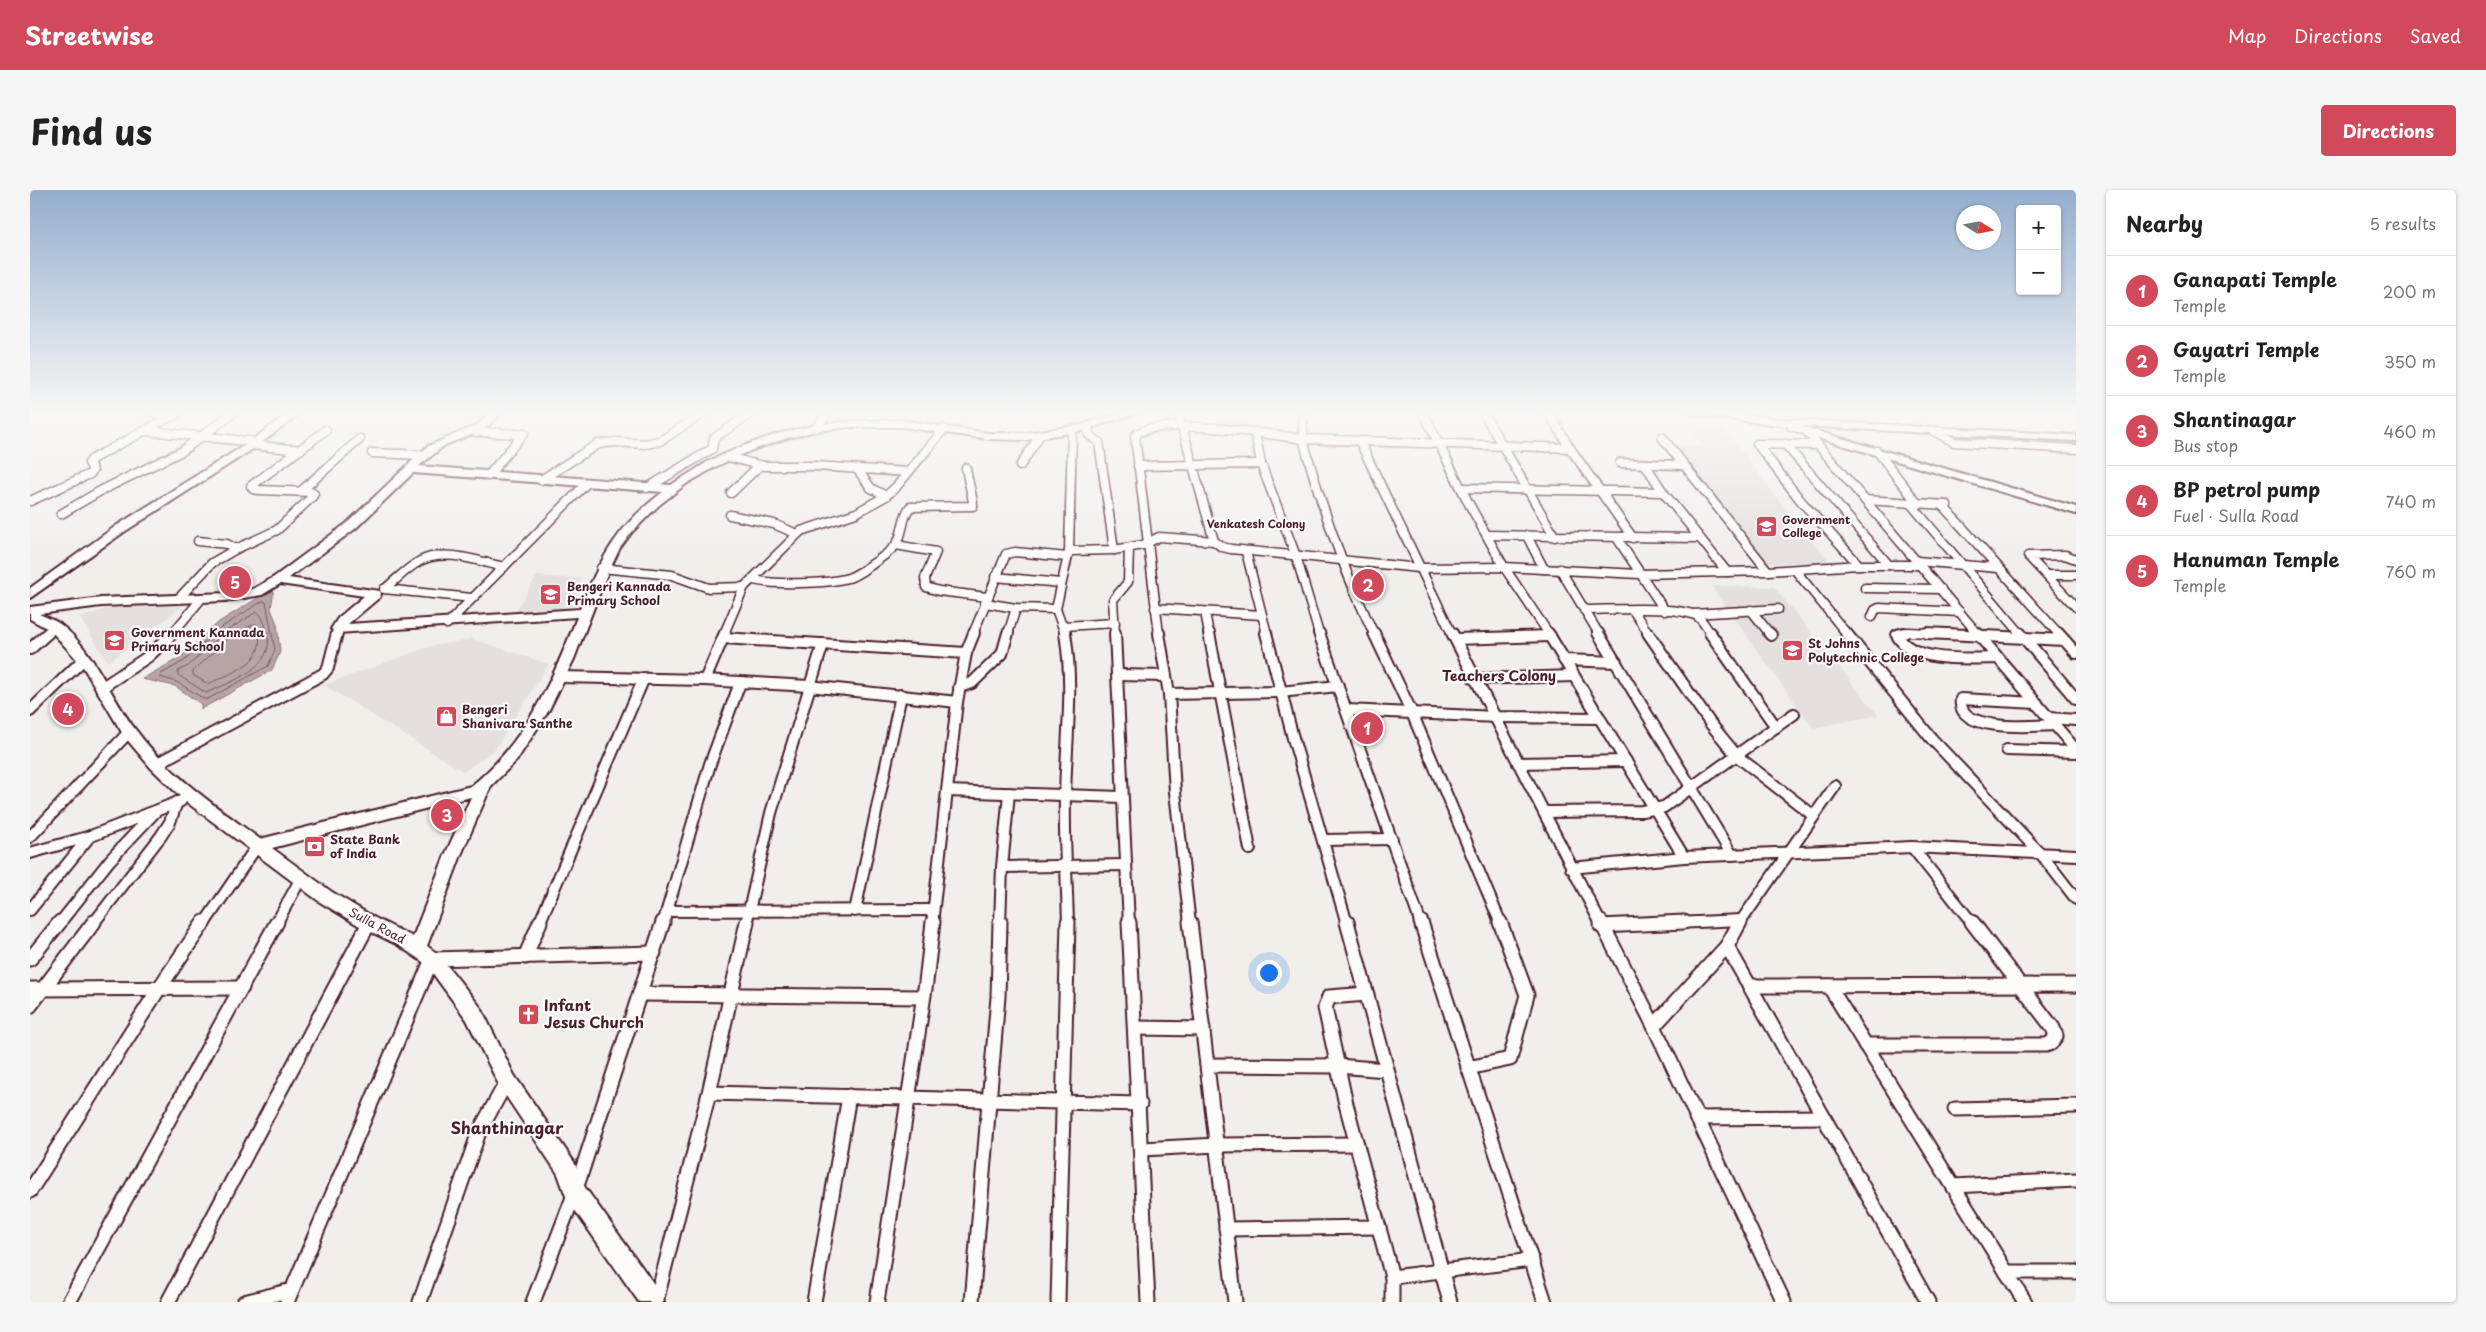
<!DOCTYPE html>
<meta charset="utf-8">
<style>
:root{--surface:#fff;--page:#f6f6f6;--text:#222;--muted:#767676;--line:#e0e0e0;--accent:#d1495b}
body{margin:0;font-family:"Playpen Sans",sans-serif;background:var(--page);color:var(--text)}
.controls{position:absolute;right:15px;top:15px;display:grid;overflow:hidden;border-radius:5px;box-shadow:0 1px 4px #0004}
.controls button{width:45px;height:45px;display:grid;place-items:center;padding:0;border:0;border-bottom:1px solid var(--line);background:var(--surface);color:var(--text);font:25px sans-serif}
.compass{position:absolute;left:1926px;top:15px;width:45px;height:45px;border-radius:50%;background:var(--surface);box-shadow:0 1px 4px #0004;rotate:101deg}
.you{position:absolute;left:1238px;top:782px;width:18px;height:18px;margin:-12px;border:4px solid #fff;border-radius:50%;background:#1a73e8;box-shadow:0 0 0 8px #1a73e833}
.badge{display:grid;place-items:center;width:32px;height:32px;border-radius:50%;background:var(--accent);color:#fff;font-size:16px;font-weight:700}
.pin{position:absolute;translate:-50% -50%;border:2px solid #fff;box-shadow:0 1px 5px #0006}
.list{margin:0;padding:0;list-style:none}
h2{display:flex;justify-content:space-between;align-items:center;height:65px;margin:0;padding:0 20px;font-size:21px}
h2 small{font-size:16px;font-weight:400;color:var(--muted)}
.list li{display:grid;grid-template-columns:32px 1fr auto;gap:15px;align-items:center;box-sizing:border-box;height:70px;padding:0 20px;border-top:1px solid var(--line)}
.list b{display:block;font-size:19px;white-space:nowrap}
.list p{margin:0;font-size:16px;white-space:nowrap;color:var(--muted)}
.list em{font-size:16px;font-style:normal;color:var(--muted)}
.map{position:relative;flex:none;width:2046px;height:1112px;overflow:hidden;border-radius:5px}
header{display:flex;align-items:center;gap:30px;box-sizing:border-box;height:70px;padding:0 25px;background:var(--accent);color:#fff}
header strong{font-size:24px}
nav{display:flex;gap:28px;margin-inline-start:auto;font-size:18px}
.intro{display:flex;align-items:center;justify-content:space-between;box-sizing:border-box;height:120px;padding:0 30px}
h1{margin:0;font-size:35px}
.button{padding:12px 22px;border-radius:5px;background:var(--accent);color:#fff;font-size:18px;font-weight:700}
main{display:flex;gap:30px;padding:0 30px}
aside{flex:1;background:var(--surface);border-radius:5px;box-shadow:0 1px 4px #0004}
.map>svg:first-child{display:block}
.built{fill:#e5dfdd}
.water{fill:#b7a5a6;stroke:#8b6f75}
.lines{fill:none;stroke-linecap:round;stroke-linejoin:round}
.shore{stroke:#76555c;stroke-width:1}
.street-far2-casing{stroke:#4a1f2b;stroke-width:11}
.street-far1-casing{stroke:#4a1f2b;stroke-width:14}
.street-casing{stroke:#4a1f2b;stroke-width:17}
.secondary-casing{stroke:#4a1f2b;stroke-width:4}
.street-far2{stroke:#fdfcf7;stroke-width:8}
.street-far1{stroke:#fdfcf7;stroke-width:10}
.street{stroke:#fdfcf7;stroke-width:13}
.secondary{fill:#fdfcf7;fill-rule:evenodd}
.labels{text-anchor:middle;stroke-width:4.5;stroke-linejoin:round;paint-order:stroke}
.far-poi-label{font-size:11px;font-weight:bold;fill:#4a1f2b;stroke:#fdfcf7;text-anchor:start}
.far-neighbourhood-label{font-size:11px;font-weight:bold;fill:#4a1f2b;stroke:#fdfcf7}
.poi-label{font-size:12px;font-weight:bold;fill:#4a1f2b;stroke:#fdfcf7;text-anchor:start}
.street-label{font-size:12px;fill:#4a1f2b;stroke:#fdfcf7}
.neighbourhood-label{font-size:14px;font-weight:bold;fill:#4a1f2b;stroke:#fdfcf7}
.near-poi-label{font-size:15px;font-weight:bold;fill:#4a1f2b;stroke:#fdfcf7;text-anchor:start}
.near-neighbourhood-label{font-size:16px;font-weight:bold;fill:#4a1f2b;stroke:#fdfcf7}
</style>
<header>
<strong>Streetwise</strong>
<nav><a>Map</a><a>Directions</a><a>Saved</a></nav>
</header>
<div class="intro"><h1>Find us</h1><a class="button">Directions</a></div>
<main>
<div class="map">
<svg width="2046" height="1112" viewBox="0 0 2046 1112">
<rect width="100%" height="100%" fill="#f2efeb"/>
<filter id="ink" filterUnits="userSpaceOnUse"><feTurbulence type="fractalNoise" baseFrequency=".02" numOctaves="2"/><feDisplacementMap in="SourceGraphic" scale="10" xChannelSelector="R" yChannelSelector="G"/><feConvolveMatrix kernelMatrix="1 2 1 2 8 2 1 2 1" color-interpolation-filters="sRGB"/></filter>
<g filter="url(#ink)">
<!-- built -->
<g class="built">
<polygon points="891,222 943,222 933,234 890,225"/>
<polygon points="1194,222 1215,222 1218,241 1195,238"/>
<polygon points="1656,233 1694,238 1740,299 1801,373 1731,373 1639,256 1672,256"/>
<polygon points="507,386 551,389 540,419 482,427"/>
<polygon points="1681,396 1744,397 1848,525 1783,538"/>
<polygon points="153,416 78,472 50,428 79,418"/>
<polygon points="442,449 519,474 465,559 434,582 294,495 401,456"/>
</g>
<!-- water -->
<polygon class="water" points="244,398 241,419 247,434 250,462 242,480 171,519 171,514 145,496 112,489 151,467 189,432"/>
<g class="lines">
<!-- shore -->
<g class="shore">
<polygon points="233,411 236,412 245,460 238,476 176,510 147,492 130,487 131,484 154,471 192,437"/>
<path d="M227,422C233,425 235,436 237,442C247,477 201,492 176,503L148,485V481L158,476L195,442Z"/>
<path d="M224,434H227C239,473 207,480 178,494L163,485V481L199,448Z"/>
</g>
<defs>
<g id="street-far2">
<polyline points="119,222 144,226"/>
<polyline points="1148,222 1184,351 1192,357 1201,359 1389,378 1474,377 1609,384 1738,381 1829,375 1890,375"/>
<polyline points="1273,222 1273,249 1540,258"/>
<polyline points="1393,222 1438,312 1474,377 1519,444"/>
<polyline points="1453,222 1525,347"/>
<polyline points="1518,222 1540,258 1603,348"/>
<polyline points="1058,237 1059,245 1069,252 1084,360"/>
<polyline points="786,238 798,222"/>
<polyline points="118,241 226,252"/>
<polyline points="1903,241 1924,252 2046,259"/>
<polyline points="446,242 490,244"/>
<polyline points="1225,242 1231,274 1266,366 1289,444"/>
<polyline points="1778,243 1948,444"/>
<polyline points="1632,247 1738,381"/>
<polyline points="1330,252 1422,444"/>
<polyline points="1755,254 1859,375"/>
<polyline points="222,255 270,260"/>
<polyline points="1788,255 1727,254 1771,311 1829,375"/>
<polyline points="1847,261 1888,314"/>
<polyline points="342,263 395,265"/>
<polyline points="698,267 733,276 785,276 878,282"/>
<polyline points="1590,273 1652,275"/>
<polyline points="1615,274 1633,302 1697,382"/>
<polyline points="990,276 1010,245"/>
<polyline points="1108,276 1231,274"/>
<polyline points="827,279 841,298 856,306"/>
<polyline points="458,286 494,243"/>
<polyline points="511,290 568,254 585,252 615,254 630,251 675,222"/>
<polyline points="617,298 682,259 684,248 723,222"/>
<polyline points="1431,298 1633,302"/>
<polyline points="271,301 330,249"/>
<polyline points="701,303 730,275"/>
<polyline points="1835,310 1917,315"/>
<polyline points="0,311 60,284 63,280 59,273 62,269 149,222"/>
<polyline points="1880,313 1991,444"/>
<polyline points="1912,315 2029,444"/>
<polyline points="31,324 72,300 152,261 204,222"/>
<polyline points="700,325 744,334 767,344"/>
<polyline points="1457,345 1668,348"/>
<polyline points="1497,346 1514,379"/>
<polyline points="1587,348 1635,421"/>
<polyline points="866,355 906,362 895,388 896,397 909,401 957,407"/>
<polyline points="206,359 247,340 282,307 284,304 281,302 229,300 223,299 221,296 296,240"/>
<polyline points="1039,361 1084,360 1113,355 1129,347 1184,351"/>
<polyline points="1216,362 1237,444"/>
<polyline points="2046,369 2035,365 1998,366 2046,417"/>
<polyline points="1887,371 1968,378"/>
<polyline points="571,378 642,385 679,398 714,397 771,341 826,323 856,306 867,296 914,239"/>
<polyline points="1530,379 1569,444"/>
<polyline points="1765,380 1817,444"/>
<polyline points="2016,385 2046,385"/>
<polyline points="965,387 1031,393"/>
<path d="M723,390C745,395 796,394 818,388C827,386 859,363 865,356C874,346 871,328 880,317L943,316C944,311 937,287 936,278"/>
<path d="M356,398C367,389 377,378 390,371C415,358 448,371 474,377"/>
<polyline points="1835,398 1911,399"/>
<polyline points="354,399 442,408"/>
<polyline points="148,409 182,373 206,359 197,354 168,351"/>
<polyline points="955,413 986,418 1026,419"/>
<polyline points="1125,418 1231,425"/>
<path d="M1554,420C1579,420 1647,415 1667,426C1672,429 1677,439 1681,444"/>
<polyline points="1721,420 1740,444"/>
<polyline points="1175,422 1179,444"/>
<polyline points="1604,422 1619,444"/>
<polyline points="1663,424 1748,419"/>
<polyline points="1842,427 1845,420 1849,418 1930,422"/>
<polyline points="417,434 557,293"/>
<polyline points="1034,436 1085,433"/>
<polyline points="17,444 25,437"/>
<polyline points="142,444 172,408"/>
<polyline points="307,444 308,439"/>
<polyline points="694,444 714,397"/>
<polyline points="943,444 976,364 985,362 1037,367"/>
<polyline points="978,444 986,418"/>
<polyline points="1035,444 1026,419 1039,361 1042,241"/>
<polyline points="1085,444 1083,410 1098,392 1099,358"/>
<path d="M1129,444L1105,246C1120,225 1246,245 1273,249C1291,315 1314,382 1344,444"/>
<polyline points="1870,444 1878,442 1921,444"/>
</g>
<g id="street-far1">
<path d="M1035,443C1044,498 1036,552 1035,607C1034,649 1037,692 1038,734"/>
<polyline points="1085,443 1099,734"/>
<polyline points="1129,443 1139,504 1145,602 1160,734"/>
<polyline points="1179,443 1220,659"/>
<polyline points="1236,443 1263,548 1317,734"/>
<polyline points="1289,443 1391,734"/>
<polyline points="1344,443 1382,523 1471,734"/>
<polyline points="1422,443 1571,734"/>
<polyline points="1518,443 1654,667"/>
<polyline points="1568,443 1702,665"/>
<polyline points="1618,443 1680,533 1707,566 1784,626"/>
<polyline points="1680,443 1746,537"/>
<polyline points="1739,443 1741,445"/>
<polyline points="1816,443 1901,548 2011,664 2046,709"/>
<path d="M1874,443L1867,445C1882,474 1940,468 1969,468"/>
<polyline points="1897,443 2033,450"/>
<polyline points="1947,443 2046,560"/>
<polyline points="1990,443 2046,509"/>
<polyline points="2028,443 2046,463"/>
<polyline points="693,448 936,463"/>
<polyline points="1426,449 1520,446"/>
<polyline points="0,459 18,443"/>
<polyline points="1534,470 1586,472"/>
<polyline points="1088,485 1135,486"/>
<polyline points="530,487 675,490 779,496 927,512 902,734"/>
<polyline points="1444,489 1544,486"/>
<polyline points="675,490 695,443"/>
<polyline points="929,497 942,493 972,464 978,443"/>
<polyline points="71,498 119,466 143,443"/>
<polyline points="1139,504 1250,502 1308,496"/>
<polyline points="927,512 936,463 944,443"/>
<path d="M2007,513L1931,509C1925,543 2005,536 2025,535"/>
<polyline points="1317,520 1466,527 1570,528"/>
<polyline points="0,521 54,469"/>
<polyline points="2019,528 2046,530"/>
<polyline points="1977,560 2046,562"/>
<polyline points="1488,573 1596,571"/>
<polyline points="126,574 293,484 298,478 307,443"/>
<polyline points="917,601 1092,607"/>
<polyline points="1514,622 1612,621 1634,617 1764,524"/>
<polyline points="0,647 99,542"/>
<polyline points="1294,650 1362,649"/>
<polyline points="1882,657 1943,734"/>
<polyline points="0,663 61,646 151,611"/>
<polyline points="972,677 1096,675"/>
<polyline points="1541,678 1654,667 1882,657 2046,665"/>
<polyline points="0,720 60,646"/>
<polyline points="637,721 903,720"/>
<polyline points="825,721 871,505"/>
<polyline points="29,734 80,670 126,621"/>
<polyline points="63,734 131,646 140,632 147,612"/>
<polyline points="174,734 227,656"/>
<polyline points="246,734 271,688"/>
<polyline points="509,734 614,488"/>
<polyline points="633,734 680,574 710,493"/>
<polyline points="716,734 741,623 793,454"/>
<polyline points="970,734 972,677 979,603"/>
<polyline points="1624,734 1711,730"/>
<polyline points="1709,734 1805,596"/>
</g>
<g id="street">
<polyline points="1099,732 1118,1112"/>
<polyline points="1160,732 1205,1112"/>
<polyline points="1317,732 1420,1112"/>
<polyline points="1391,732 1515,1112"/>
<polyline points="1571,732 1624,836 1754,1112"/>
<polyline points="1571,736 1654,732"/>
<polyline points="1697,756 1898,1112"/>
<polyline points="495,767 510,732"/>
<polyline points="0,769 30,732"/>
<polyline points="1721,796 2046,795"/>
<polyline points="1799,796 1995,1112"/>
<polyline points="0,799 212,798"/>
<polyline points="611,804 893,807"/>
<polyline points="1337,804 1299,807 1295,818 1316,914 1362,1087 1362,1112"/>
<polyline points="0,816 64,732"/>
<polyline points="1624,836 1697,756 1710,732"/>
<polyline points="1105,838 1173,839"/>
<polyline points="1835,855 2016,855 2021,853 2026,846 2023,838 1942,732"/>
<polyline points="1177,875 1308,876 1356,880"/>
<polyline points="1438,878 1480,869 1497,805 1470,732"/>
<polyline points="679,903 1110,914"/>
<polyline points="1925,919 2046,916"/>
<polyline points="1666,928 1793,927"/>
<polyline points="1112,959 1187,955 1327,954"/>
<polyline points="1923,996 2046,990"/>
<polyline points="0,1001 130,797 174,732"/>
<polyline points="1196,1039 1349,1037"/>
<polyline points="1976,1082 2046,1082"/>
<polyline points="1362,1087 1502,1070"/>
<polyline points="39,1112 247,732"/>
<polyline points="138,1112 339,733"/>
<polyline points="214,1112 262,1100"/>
<polyline points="257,1112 402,769 624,763"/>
<polyline points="390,1112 449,942 477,891"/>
<polyline points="503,1112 545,1002 633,732"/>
<polyline points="626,1112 679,903 717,732"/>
<polyline points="784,1112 819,906"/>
<polyline points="847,1112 896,792 903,732"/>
<polyline points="942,1112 968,807 970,732"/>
<polyline points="1028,1112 1038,732"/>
</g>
<g id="secondary">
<polygon points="260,222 272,222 226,257 94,342 0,408 0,398 86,336 218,253"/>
<path d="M461,222H472L454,240L415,255L389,276L641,295L679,271L713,256L747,244L786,235L822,231L871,230L959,243H996L1051,235L1094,222H1110L1051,241L996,250L959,249L871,237H822L786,241L754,249L720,261L687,276L656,294L628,316L602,342L590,358L575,389L544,469L519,520L487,570L461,596L431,665L397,756L408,764L451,818L484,885L544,972L554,996L631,1104L634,1112H609L537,1009L528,984L470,897L437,830L396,774L368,755L333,738L290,712L155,611L121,578L94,546L52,475L20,440L0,429V417L71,408L196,403L223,399L244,387L317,333L398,256L447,235ZM383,283L633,302C588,335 570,369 550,419L318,434L350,407L351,404L350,401L259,388L325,339ZM250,394L334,406L308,428L301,439L308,443L547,427C523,490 495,553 441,596L230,649C185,616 138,584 105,539C79,505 65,461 30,434C24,430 16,427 9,424L71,416L196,411L232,405ZM441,607L415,665L383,747L345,728L302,702L242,658Z"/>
<polygon points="1659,222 1694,222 1749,229 2046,245 2046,251 1770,236 2046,317 2046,324 1758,239 1758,236 1664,225"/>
</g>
</defs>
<!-- street-far2 casing -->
<use href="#street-far2" class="street-far2-casing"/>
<!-- street-far1 casing -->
<use href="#street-far1" class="street-far1-casing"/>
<!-- street casing -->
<use href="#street" class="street-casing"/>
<!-- secondary casing -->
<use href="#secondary" class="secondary-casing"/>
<!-- street-far2 -->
<use href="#street-far2" class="street-far2"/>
<!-- street-far1 -->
<use href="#street-far1" class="street-far1"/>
<!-- street -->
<use href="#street" class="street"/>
<!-- secondary -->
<use href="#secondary" class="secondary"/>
</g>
</g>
<!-- sky -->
<linearGradient id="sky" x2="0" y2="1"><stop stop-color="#94aece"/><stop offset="0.59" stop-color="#f9f8f6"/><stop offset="1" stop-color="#f9f8f6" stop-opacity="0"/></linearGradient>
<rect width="2046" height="378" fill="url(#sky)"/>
<!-- icons -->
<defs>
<symbol id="university-square" viewBox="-11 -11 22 22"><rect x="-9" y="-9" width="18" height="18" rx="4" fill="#d1495b" stroke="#fdfcf7"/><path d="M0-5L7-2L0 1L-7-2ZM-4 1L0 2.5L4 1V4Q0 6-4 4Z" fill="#fff"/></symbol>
<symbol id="school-square" viewBox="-11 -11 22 22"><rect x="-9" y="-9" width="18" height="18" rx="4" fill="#d1495b" stroke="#fdfcf7"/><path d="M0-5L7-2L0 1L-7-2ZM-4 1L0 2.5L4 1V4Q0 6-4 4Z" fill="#fff"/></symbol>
<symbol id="shop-square" viewBox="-11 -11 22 22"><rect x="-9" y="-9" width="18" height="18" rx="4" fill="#d1495b" stroke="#fdfcf7"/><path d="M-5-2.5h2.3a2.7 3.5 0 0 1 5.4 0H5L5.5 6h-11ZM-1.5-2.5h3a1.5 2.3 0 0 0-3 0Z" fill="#fff"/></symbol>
<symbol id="bank-square" viewBox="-11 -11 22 22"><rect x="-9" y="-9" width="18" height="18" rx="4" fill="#d1495b" stroke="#fdfcf7"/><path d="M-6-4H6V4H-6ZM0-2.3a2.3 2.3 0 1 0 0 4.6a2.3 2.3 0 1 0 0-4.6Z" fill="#fff"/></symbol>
<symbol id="church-square" viewBox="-11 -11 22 22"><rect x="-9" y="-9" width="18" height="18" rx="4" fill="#d1495b" stroke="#fdfcf7"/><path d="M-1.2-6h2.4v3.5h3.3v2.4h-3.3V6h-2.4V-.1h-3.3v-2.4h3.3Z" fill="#fff"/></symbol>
</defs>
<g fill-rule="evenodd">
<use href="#university-square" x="1724" y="324" width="25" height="25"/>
<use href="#school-square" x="508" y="392" width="25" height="25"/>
<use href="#school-square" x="72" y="438" width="25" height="25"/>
<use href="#university-square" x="1750" y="448" width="25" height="25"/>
<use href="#shop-square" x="404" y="514" width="25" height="25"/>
<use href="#bank-square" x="272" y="644" width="25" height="25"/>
<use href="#church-square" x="486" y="812" width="25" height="25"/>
</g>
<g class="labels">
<!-- far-poi labels -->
<g class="far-poi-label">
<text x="1752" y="334">Government<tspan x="1752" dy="13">College</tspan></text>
</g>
<!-- far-neighbourhood labels -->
<g class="far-neighbourhood-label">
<text x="1226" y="338">Venkatesh Colony</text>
</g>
<!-- poi labels -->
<g class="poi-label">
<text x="537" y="401">Bengeri Kannada<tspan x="537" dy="14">Primary School</tspan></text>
<text x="101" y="447">Government Kannada<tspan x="101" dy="14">Primary School</tspan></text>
<text x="1778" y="458">St Johns<tspan x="1778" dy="14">Polytechnic College</tspan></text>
<text x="432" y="524">Bengeri<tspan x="432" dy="14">Shanivara Santhe</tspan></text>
<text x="300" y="654">State Bank<tspan x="300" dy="14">of India</tspan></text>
</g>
<!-- street labels -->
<g class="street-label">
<text transform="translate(347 736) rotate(28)" y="4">Sulla Road</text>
</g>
<!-- neighbourhood labels -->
<g class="neighbourhood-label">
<text x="1469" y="491">Teachers Colony</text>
</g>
<!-- near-poi labels -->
<g class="near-poi-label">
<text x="514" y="821">Infant<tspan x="514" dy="17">Jesus Church</tspan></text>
</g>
<!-- near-neighbourhood labels -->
<g class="near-neighbourhood-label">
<text x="477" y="944">Shanthinagar</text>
</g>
</g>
</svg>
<div class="controls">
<button>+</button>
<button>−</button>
</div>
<svg class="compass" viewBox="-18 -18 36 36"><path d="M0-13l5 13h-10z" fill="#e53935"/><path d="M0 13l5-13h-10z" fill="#767676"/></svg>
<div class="you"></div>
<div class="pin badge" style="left:1337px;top:538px">1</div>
<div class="pin badge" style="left:1338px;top:395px">2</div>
<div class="pin badge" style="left:417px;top:625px">3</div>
<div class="pin badge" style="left:38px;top:519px">4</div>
<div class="pin badge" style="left:205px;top:392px">5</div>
</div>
<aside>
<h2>Nearby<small>5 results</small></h2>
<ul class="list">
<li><span class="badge">1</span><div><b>Ganapati Temple</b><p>Temple</p></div><em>200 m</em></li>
<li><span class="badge">2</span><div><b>Gayatri Temple</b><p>Temple</p></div><em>350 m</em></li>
<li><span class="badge">3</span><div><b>Shantinagar</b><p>Bus stop</p></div><em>460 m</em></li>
<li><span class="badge">4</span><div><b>BP petrol pump</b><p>Fuel · Sulla Road</p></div><em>740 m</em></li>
<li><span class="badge">5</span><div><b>Hanuman Temple</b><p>Temple</p></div><em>760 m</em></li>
</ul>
</aside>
</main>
